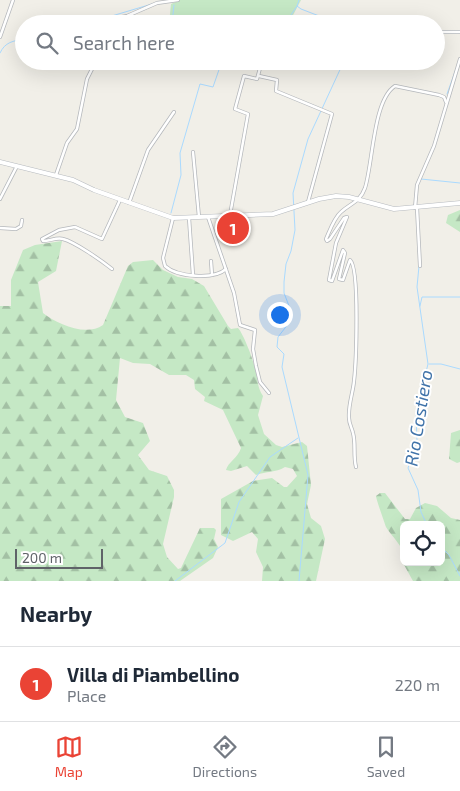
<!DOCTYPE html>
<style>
:root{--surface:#fff;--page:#f6f6f7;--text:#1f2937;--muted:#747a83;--line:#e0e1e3;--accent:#ea4335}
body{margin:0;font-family:"Exo 2",sans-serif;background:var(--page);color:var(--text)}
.controls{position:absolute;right:15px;bottom:15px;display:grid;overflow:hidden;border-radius:8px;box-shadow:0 5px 20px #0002}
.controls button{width:45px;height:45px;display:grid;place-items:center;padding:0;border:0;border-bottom:1px solid var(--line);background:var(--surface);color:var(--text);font:25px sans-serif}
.scale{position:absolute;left:15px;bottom:12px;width:88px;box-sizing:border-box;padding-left:5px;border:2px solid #5f6368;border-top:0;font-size:14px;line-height:18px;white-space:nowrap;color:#5f6368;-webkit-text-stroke:4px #fff;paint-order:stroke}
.you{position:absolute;left:279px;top:314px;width:18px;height:18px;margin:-12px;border:4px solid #fff;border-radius:50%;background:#1a73e8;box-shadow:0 0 0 8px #1a73e833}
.badge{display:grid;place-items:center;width:32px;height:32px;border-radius:50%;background:var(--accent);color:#fff;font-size:16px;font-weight:700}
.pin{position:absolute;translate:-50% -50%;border:2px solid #fff;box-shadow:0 1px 5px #0006}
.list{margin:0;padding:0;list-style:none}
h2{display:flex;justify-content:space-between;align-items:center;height:65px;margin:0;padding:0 20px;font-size:21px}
h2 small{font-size:16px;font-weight:400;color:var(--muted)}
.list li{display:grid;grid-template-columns:32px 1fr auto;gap:15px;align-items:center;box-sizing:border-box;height:75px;padding:0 20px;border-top:1px solid var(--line)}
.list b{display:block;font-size:19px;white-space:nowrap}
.list p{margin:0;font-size:16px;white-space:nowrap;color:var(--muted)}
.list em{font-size:16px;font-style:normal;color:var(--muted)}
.icon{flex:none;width:28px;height:28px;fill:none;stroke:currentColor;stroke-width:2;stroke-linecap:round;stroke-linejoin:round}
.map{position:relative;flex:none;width:460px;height:581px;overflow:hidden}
.search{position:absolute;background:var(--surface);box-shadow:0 5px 20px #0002;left:15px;right:15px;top:15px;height:55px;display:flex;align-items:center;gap:12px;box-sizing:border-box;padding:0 18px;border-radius:28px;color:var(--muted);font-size:19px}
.sheet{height:140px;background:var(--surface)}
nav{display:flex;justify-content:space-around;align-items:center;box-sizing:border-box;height:70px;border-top:1px solid var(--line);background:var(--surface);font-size:14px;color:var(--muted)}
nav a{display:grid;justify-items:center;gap:2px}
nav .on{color:var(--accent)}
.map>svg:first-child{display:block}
.green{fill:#c5e8c5}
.forest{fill:url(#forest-firs)}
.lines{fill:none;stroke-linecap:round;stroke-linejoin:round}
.stream{stroke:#aadaff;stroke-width:1}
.minor-casing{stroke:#b5b8bc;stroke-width:4}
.secondary-casing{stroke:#b6babf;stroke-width:5}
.minor{stroke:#fff;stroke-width:2.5}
.secondary{stroke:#fff;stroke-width:4}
.labels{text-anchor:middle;stroke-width:4;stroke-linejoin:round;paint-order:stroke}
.water-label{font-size:18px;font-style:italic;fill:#4174aa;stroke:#fff}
</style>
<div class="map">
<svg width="460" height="581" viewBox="0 0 460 581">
<defs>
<pattern id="forest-firs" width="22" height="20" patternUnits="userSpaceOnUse" patternTransform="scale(1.25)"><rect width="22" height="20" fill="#c5e8c5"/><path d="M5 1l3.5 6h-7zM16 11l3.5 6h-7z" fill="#a3c0a4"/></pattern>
</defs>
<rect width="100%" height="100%" fill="#f1efe8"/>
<!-- green -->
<polygon class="green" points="180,0 301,0 291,19 285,24 169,24 171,4"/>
<!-- forest -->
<g class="forest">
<polygon points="460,210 460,232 446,223 448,215"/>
<path d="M62,241L56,271L38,282L43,313C57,324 86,337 103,325L128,266L133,262L153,260L163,270L178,277L192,279L204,286L228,326L231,329L238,328C243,333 254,361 255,369C258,379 257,387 263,396L258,415L264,434L276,445L282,447L302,442L307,446L311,485L307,504L311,518L321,526L325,539L316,581H262L263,567L256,552L258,539L252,532L233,541L221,535V499L253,481L272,478L284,487H287L297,476L293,469L285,467C275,473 267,471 256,475L247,466L231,471L226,470C228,462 238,458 241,448L223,410L204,401L205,397L195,389L194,380L186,375H169L150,364L133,363L120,358L116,400L125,417L143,423L150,441L138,455L149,470L167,476L174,490V497L163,544L167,557L178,569L181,568L200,528H214L216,530L214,539L218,547L213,558L180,581H0V306H11V280L23,250L35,245Z"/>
<polygon points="460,430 460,462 457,463 449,459 451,433"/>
<path d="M380,493H385L405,519H410L416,508L425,503L437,506L451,518L460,520V581H413L403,563L404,559V562H441V525H404V558C403,545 392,537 386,527C385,524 376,499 376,496Z"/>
</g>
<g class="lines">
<!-- stream -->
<g class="stream">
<polyline points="299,0 297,6 301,9 340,24"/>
<polyline points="85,24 152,4"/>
<polyline points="172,24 174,5"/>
<polyline points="281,24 289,18 297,6"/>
<path d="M0,53C5,42 13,41 24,39"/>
<polyline points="447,94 456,69"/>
<polyline points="421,179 460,183"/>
<polyline points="171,213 181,175 180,153 200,84 213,87 222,61"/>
<polyline points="419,266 417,287 428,364 416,412 417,442 408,468 418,490 421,512 427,525"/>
<polyline points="420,306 422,297 460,297"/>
<polyline points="429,364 441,364 460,369"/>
<polyline points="441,547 449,555 460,576"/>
<polyline points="175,581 225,543 239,502 270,457 298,438"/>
<polyline points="299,581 308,475 282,367 284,354 277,347 278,337 292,319 291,311 284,293 284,282 286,264 291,251 295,230 293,193 308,139 344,61"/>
</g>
<defs>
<g id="minor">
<polyline points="103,24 107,20 127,16 157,3 178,0"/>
<polyline points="436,32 460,32"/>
<polyline points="0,37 13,0"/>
<polyline points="259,76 277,80 276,91 332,114 308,202"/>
<polyline points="193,152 199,217"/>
<polyline points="56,175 67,143 77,129 87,79 96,61"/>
<polyline points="0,199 17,166"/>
<polyline points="129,203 148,150 174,112"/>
<polyline points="415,208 417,185 434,146 460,59"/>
<polyline points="417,208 420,266"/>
<polyline points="230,215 248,114 235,109 244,76 257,79 262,61"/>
<polyline points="208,217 234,293 240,325 255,330 253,349 256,366 260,382 269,393"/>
<path d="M173,218L163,258L165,266C177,277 214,280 226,269"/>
<polyline points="189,218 193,275"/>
<polyline points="0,228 16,229 21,226 22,220"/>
<polyline points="211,261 212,275"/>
<path d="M112,269C102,261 75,242 63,239C57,237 50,241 43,241L42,239L59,230L75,227L102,239L120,200"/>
<path d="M356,467C353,455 356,444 353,433C352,428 349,424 349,418C348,405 353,393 354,381C356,364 360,268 350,260L343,280L339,279L345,253L343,250L332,281L329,280L336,243L347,217L344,218L330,239L327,241L326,239C330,230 334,218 341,212C351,203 360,202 365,188C373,163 373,100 395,86L439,95L444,97L446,102"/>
</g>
<polyline id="secondary" points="0,162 73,180 94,190 173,218 273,214 319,199 336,196 349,197 394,209 460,203"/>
</defs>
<!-- minor casing -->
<use href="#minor" class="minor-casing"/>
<!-- secondary casing -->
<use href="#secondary" class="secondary-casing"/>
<!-- minor -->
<use href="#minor" class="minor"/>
<!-- secondary -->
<use href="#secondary" class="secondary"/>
</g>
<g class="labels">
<!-- water labels -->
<g class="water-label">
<text transform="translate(419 418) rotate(-81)" y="6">Rio Costiero</text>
</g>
</g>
</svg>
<div class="controls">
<button><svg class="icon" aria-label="locate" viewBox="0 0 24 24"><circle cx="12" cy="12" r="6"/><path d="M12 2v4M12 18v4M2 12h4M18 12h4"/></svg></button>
</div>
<div class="scale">200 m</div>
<div class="you"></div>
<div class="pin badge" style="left:233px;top:228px">1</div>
<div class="search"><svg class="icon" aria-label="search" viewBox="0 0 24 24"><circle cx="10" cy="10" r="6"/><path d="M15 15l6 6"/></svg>Search here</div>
</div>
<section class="sheet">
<h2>Nearby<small></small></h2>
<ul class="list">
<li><span class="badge">1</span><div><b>Villa di Piambellino</b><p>Place</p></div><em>220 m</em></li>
</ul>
</section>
<nav>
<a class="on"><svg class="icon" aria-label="map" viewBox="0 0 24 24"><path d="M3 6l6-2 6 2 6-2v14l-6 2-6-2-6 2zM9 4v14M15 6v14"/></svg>Map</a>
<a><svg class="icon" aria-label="directions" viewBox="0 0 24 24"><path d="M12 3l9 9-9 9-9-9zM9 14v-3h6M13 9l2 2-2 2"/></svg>Directions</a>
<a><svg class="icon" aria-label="saved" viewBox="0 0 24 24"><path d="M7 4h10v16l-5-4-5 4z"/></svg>Saved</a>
</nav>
